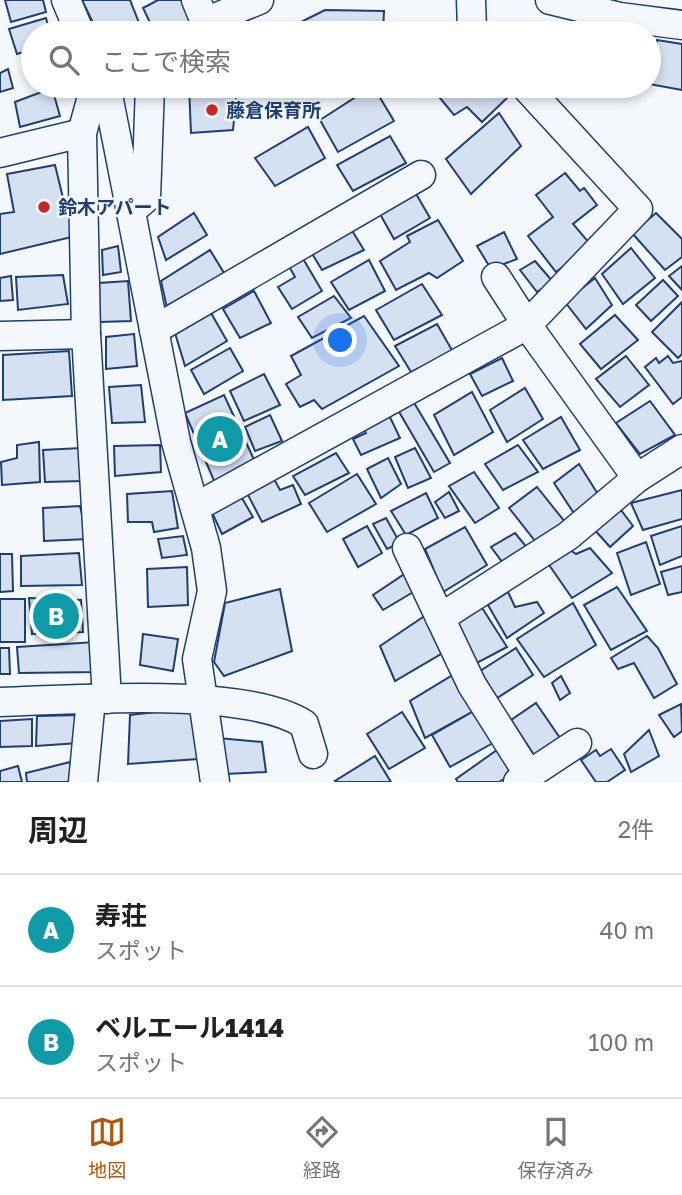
<!DOCTYPE html>
<html lang="ja">
<meta charset="utf-8">
<style>
:root{--surface:#fff;--page:#f6f6f6;--text:#202124;--muted:#757577;--line:#e0e0e0;--accent:#b45309}
body{margin:0;font-family:"Golos Text","Noto Sans JP",sans-serif;background:var(--page);color:var(--text)}
.you{position:absolute;left:341px;top:341px;width:24px;height:24px;margin:-18px;border:5px solid #fff;border-radius:50%;background:#1a73e8;box-shadow:0 0 0 10px #1a73e833}
.badge{display:grid;place-items:center;width:46px;height:46px;border-radius:50%;background:var(--accent);color:#fff;font-size:23px;font-weight:700}
.pin{position:absolute;translate:-50% -50%;border:4px solid #fff;box-shadow:0 2px 7px #0006}
.list{margin:0;padding:0;list-style:none}
h2{display:flex;justify-content:space-between;align-items:center;height:91px;margin:0;padding:0 28px;font-size:30px}
h2 small{font-size:23px;font-weight:400;color:var(--muted)}
.list li{display:grid;grid-template-columns:46px 1fr auto;gap:21px;align-items:center;box-sizing:border-box;height:112px;padding:0 28px;border-top:2px solid var(--line)}
.list b{display:block;font-size:26px;white-space:nowrap}
.list p{margin:0;font-size:23px;white-space:nowrap;color:var(--muted)}
.list em{font-size:23px;font-style:normal;color:var(--muted)}
.icon{flex:none;width:38px;height:38px;fill:none;stroke:currentColor;stroke-width:2;stroke-linecap:round;stroke-linejoin:round}
.map{position:relative;flex:none;width:682px;height:782px;overflow:hidden}
.search{position:absolute;background:var(--surface);box-shadow:0 4px 10px #0003;left:21px;right:21px;top:21px;height:77px;display:flex;align-items:center;gap:18px;box-sizing:border-box;padding:0 24px;border-radius:38px;color:var(--muted);font-size:26px}
.sheet{height:315px;background:var(--surface)}
nav{display:flex;justify-content:space-around;align-items:center;box-sizing:border-box;height:98px;border-top:2px solid var(--line);background:var(--surface);font-size:19px;color:var(--muted)}
nav a{display:grid;justify-items:center;gap:4px}
nav .on{color:var(--accent)}
.map>svg:first-child{display:block}
.building{fill:#d5e0f0;stroke:#1d3f73;stroke-width:2}
.lines{fill:none;stroke-linecap:round;stroke-linejoin:round}
.minor-casing{stroke:#1d3f73;stroke-width:31}
.minor{stroke:#f4f7fb;stroke-width:28}
.poi-dot{fill:#c62828;stroke:#f4f7fb;stroke-width:2.5}
.labels{text-anchor:middle;stroke-width:5;stroke-linejoin:round;paint-order:stroke}
.poi-label{font-size:19px;font-weight:bold;fill:#1d3f73;stroke:#f4f7fb;text-anchor:start}
</style>
<div class="map">
<svg width="682" height="782" viewBox="0 0 682 782">
<rect width="100%" height="100%" fill="#f4f7fb"/>
<!-- building -->
<g class="building">
<polygon points="5,0 43,0 46,12 11,22"/>
<polygon points="82,0 130,0 143,33 98,33"/>
<polygon points="158,0 189,0 199,19 167,33 155,33 143,8"/>
<polygon points="325,10 384,11 383,33 279,33"/>
<polygon points="46,18 50,33 33,33 33,49 17,54 9,29"/>
<polygon points="657,40 682,44 682,90 649,84"/>
<polygon points="8,69 13,88 0,92 0,73"/>
<polygon points="189,86 281,86 281,89 237,90 233,130 191,133"/>
<polygon points="373,86 394,121 338,152 320,120"/>
<polygon points="430,86 495,86 507,98 482,122 467,107 454,115"/>
<polygon points="52,88 60,116 20,127 15,102"/>
<polygon points="499,113 521,146 471,194 446,159"/>
<polygon points="308,127 325,158 275,186 255,158"/>
<polygon points="390,136 406,163 353,191 337,165"/>
<polygon points="55,165 64,202 74,202 80,235 0,254 0,214 14,212 7,174"/>
<polygon points="565,173 580,191 584,188 597,205 573,224 591,245 556,272 528,236 553,217 536,195"/>
<polygon points="415,192 430,218 394,239 380,214"/>
<polygon points="194,213 207,235 166,260 158,237"/>
<polygon points="656,213 682,239 682,257 665,270 632,233"/>
<polygon points="438,220 463,261 437,278 429,273 396,290 380,261 410,242 407,236"/>
<polygon points="348,224 364,250 322,270 308,247"/>
<polygon points="504,232 517,259 491,269 477,246"/>
<polygon points="118,246 121,272 103,275 102,250"/>
<polygon points="631,248 655,278 623,304 602,274"/>
<polygon points="210,250 224,273 167,308 161,281"/>
<polygon points="302,257 322,291 292,309 278,287 295,277 286,261"/>
<polygon points="369,260 385,291 349,310 331,282"/>
<polygon points="535,261 554,283 537,292 520,270"/>
<polygon points="682,266 682,290 669,276"/>
<polygon points="63,275 68,304 18,310 16,277"/>
<polygon points="11,276 13,300 0,301 0,278"/>
<polygon points="595,278 612,305 586,329 565,302"/>
<polygon points="663,280 678,296 651,321 636,305"/>
<polygon points="128,281 131,321 100,322 99,283"/>
<polygon points="422,284 442,315 394,340 376,310"/>
<polygon points="254,291 271,323 240,338 223,309"/>
<polygon points="334,296 351,318 312,338 298,317"/>
<polygon points="682,302 682,354 678,358 652,332"/>
<polygon points="211,313 227,341 185,366 175,333"/>
<polygon points="615,315 638,340 601,369 580,344"/>
<polygon points="364,316 399,366 322,409 314,400 300,407 286,384 301,375 291,356"/>
<polygon points="437,324 453,352 411,372 395,346"/>
<polygon points="134,334 137,366 106,369 106,337"/>
<polygon points="230,348 243,371 204,394 191,370"/>
<polygon points="69,351 72,396 3,400 3,355"/>
<polygon points="626,356 649,385 620,407 596,379"/>
<polygon points="668,356 673,363 682,361 682,397 673,404 645,367 656,358 659,363"/>
<polygon points="502,358 513,381 482,396 470,374"/>
<polygon points="264,374 280,405 244,421 230,391"/>
<polygon points="141,385 145,422 112,423 109,387"/>
<polygon points="525,388 543,419 507,442 490,410"/>
<polygon points="472,392 493,432 454,455 434,415"/>
<polygon points="224,395 256,464 215,483 185,413"/>
<polygon points="413,401 450,463 434,472 398,410"/>
<polygon points="650,401 675,435 640,454 616,423"/>
<polygon points="388,413 400,438 361,455 353,439 366,433 362,425"/>
<polygon points="270,415 282,441 255,451 245,427"/>
<polygon points="561,417 580,450 543,469 523,440"/>
<polygon points="39,442 40,482 2,485 1,462 17,458 17,445"/>
<polygon points="160,445 161,472 115,476 114,446"/>
<polygon points="518,445 538,472 503,490 485,464"/>
<polygon points="81,448 82,481 45,482 43,450"/>
<polygon points="415,448 431,478 408,488 395,457"/>
<polygon points="336,453 349,473 305,495 293,476"/>
<polygon points="388,458 401,484 381,498 367,469"/>
<polygon points="579,464 601,499 577,518 554,483"/>
<polygon points="474,472 499,508 475,523 449,486"/>
<polygon points="357,474 376,504 327,532 309,503"/>
<polygon points="274,479 280,490 293,485 301,504 262,522 247,493"/>
<polygon points="537,487 569,527 539,546 509,508"/>
<polygon points="682,490 682,519 643,530 631,503"/>
<polygon points="172,491 178,528 154,532 152,522 128,522 127,494"/>
<polygon points="449,492 459,511 445,518 435,502"/>
<polygon points="239,493 253,517 222,534 210,508"/>
<polygon points="426,493 438,518 406,535 391,511"/>
<polygon points="80,506 88,539 44,541 43,508"/>
<polygon points="618,506 633,526 610,547 593,528"/>
<polygon points="386,518 400,543 387,549 373,524"/>
<polygon points="367,526 382,553 358,567 343,539"/>
<polygon points="682,526 682,556 660,565 651,536"/>
<polygon points="465,527 487,565 443,592 425,549"/>
<polygon points="515,533 529,550 506,567 491,547"/>
<polygon points="183,536 187,555 162,558 158,539"/>
<polygon points="646,542 660,584 631,595 617,553"/>
<polygon points="566,547 576,554 590,548 612,573 572,598 547,562"/>
<polygon points="79,553 82,585 21,586 21,556"/>
<polygon points="0,554 12,554 13,591 0,592"/>
<polygon points="682,566 682,592 668,595 661,572"/>
<polygon points="187,567 188,605 148,607 147,569"/>
<polygon points="409,571 420,588 383,610 373,595"/>
<polygon points="617,587 647,631 611,650 584,605"/>
<polygon points="280,589 292,651 224,676 214,662 225,603"/>
<polygon points="508,592 515,607 537,602 544,613 507,638 488,605"/>
<polygon points="29,598 81,600 83,632 32,634"/>
<rect x="0" y="599" width="25" height="43"/>
<polygon points="479,603 507,647 475,664 448,619"/>
<polygon points="573,603 596,645 544,677 517,639"/>
<polygon points="429,613 446,651 395,681 380,646"/>
<polygon points="143,634 178,639 173,671 140,665"/>
<polygon points="647,636 658,648 677,684 654,698 634,663 618,669 611,658"/>
<polygon points="96,642 98,672 19,673 17,647"/>
<polygon points="0,648 9,648 10,674 0,674"/>
<polygon points="516,648 533,675 497,698 480,671"/>
<polygon points="456,673 474,711 425,738 410,701"/>
<polygon points="561,676 570,693 560,700 552,683"/>
<polygon points="536,703 560,738 534,755 511,720"/>
<polygon points="681,704 682,731 674,737 659,715"/>
<polygon points="190,708 198,759 128,764 130,715"/>
<polygon points="474,711 493,743 450,767 432,735"/>
<polygon points="402,712 425,748 389,769 367,734"/>
<polygon points="80,715 79,743 36,746 37,716"/>
<polygon points="32,719 32,746 0,747 0,721"/>
<polygon points="649,730 659,756 631,772 624,754"/>
<polygon points="218,738 262,742 266,772 225,774"/>
<polygon points="504,745 519,769 499,782 458,782 456,779"/>
<polygon points="611,749 625,770 607,782 596,782 581,760 596,750 600,756"/>
<polygon points="375,756 391,782 336,782 335,781"/>
<polygon points="70,762 73,782 27,782 26,773"/>
<polygon points="18,766 22,782 0,782 0,771"/>
</g>
<g class="lines">
<defs>
<g id="minor">
<polyline points="66,0 80,33"/>
<polyline points="196,0 205,22 259,0"/>
<polyline points="471,0 472,29 476,33"/>
<polyline points="550,0 620,17 682,25"/>
<polyline points="95,86 82,133 86,334 107,699"/>
<polyline points="103,86 109,100 176,442 206,548 212,591 197,659 215,782"/>
<polyline points="0,153 82,133"/>
<polyline points="132,210 146,198 150,86"/>
<polyline points="496,277 527,325 637,478"/>
<polyline points="154,330 421,175"/>
<polyline points="0,336 86,334"/>
<polyline points="196,507 527,325 638,209 525,86"/>
<polyline points="407,548 472,685 529,775"/>
<polyline points="440,618 568,536 637,478 682,449"/>
<path d="M0,702C73,700 245,686 304,724L313,754"/>
<polyline points="83,782 91,699"/>
<polyline points="518,782 577,743"/>
</g>
</defs>
<!-- minor casing -->
<use href="#minor" class="minor-casing"/>
<!-- minor -->
<use href="#minor" class="minor"/>
</g>
<!-- markers -->
<g class="poi-dot">
<circle cx="212" cy="110" r="7"/>
<circle cx="44" cy="207" r="7"/>
</g>
<g class="labels">
<!-- poi labels -->
<g class="poi-label">
<text x="226" y="117">藤倉保育所</text>
<text x="58" y="214">鈴木アパート</text>
</g>
</g>
</svg>
<div class="you"></div>
<div class="pin badge" style="left:220px;top:439px;background:#0f9aa8">A</div>
<div class="pin badge" style="left:56px;top:616px;background:#0f9aa8">B</div>
<div class="search"><svg class="icon" aria-label="search" viewBox="0 0 24 24"><circle cx="10" cy="10" r="6"/><path d="M15 15l6 6"/></svg>ここで検索</div>
</div>
<section class="sheet">
<h2>周辺<small>2件</small></h2>
<ul class="list">
<li><span class="badge" style="background:#0f9aa8">A</span><div><b>寿荘</b><p>スポット</p></div><em>40 m</em></li>
<li><span class="badge" style="background:#0f9aa8">B</span><div><b>ベルエール1414</b><p>スポット</p></div><em>100 m</em></li>
</ul>
</section>
<nav>
<a class="on"><svg class="icon" aria-label="map" viewBox="0 0 24 24"><path d="M3 6l6-2 6 2 6-2v14l-6 2-6-2-6 2zM9 4v14M15 6v14"/></svg>地図</a>
<a><svg class="icon" aria-label="directions" viewBox="0 0 24 24"><path d="M12 3l9 9-9 9-9-9zM9 14v-3h6M13 9l2 2-2 2"/></svg>経路</a>
<a><svg class="icon" aria-label="saved" viewBox="0 0 24 24"><path d="M7 4h10v16l-5-4-5 4z"/></svg>保存済み</a>
</nav>
